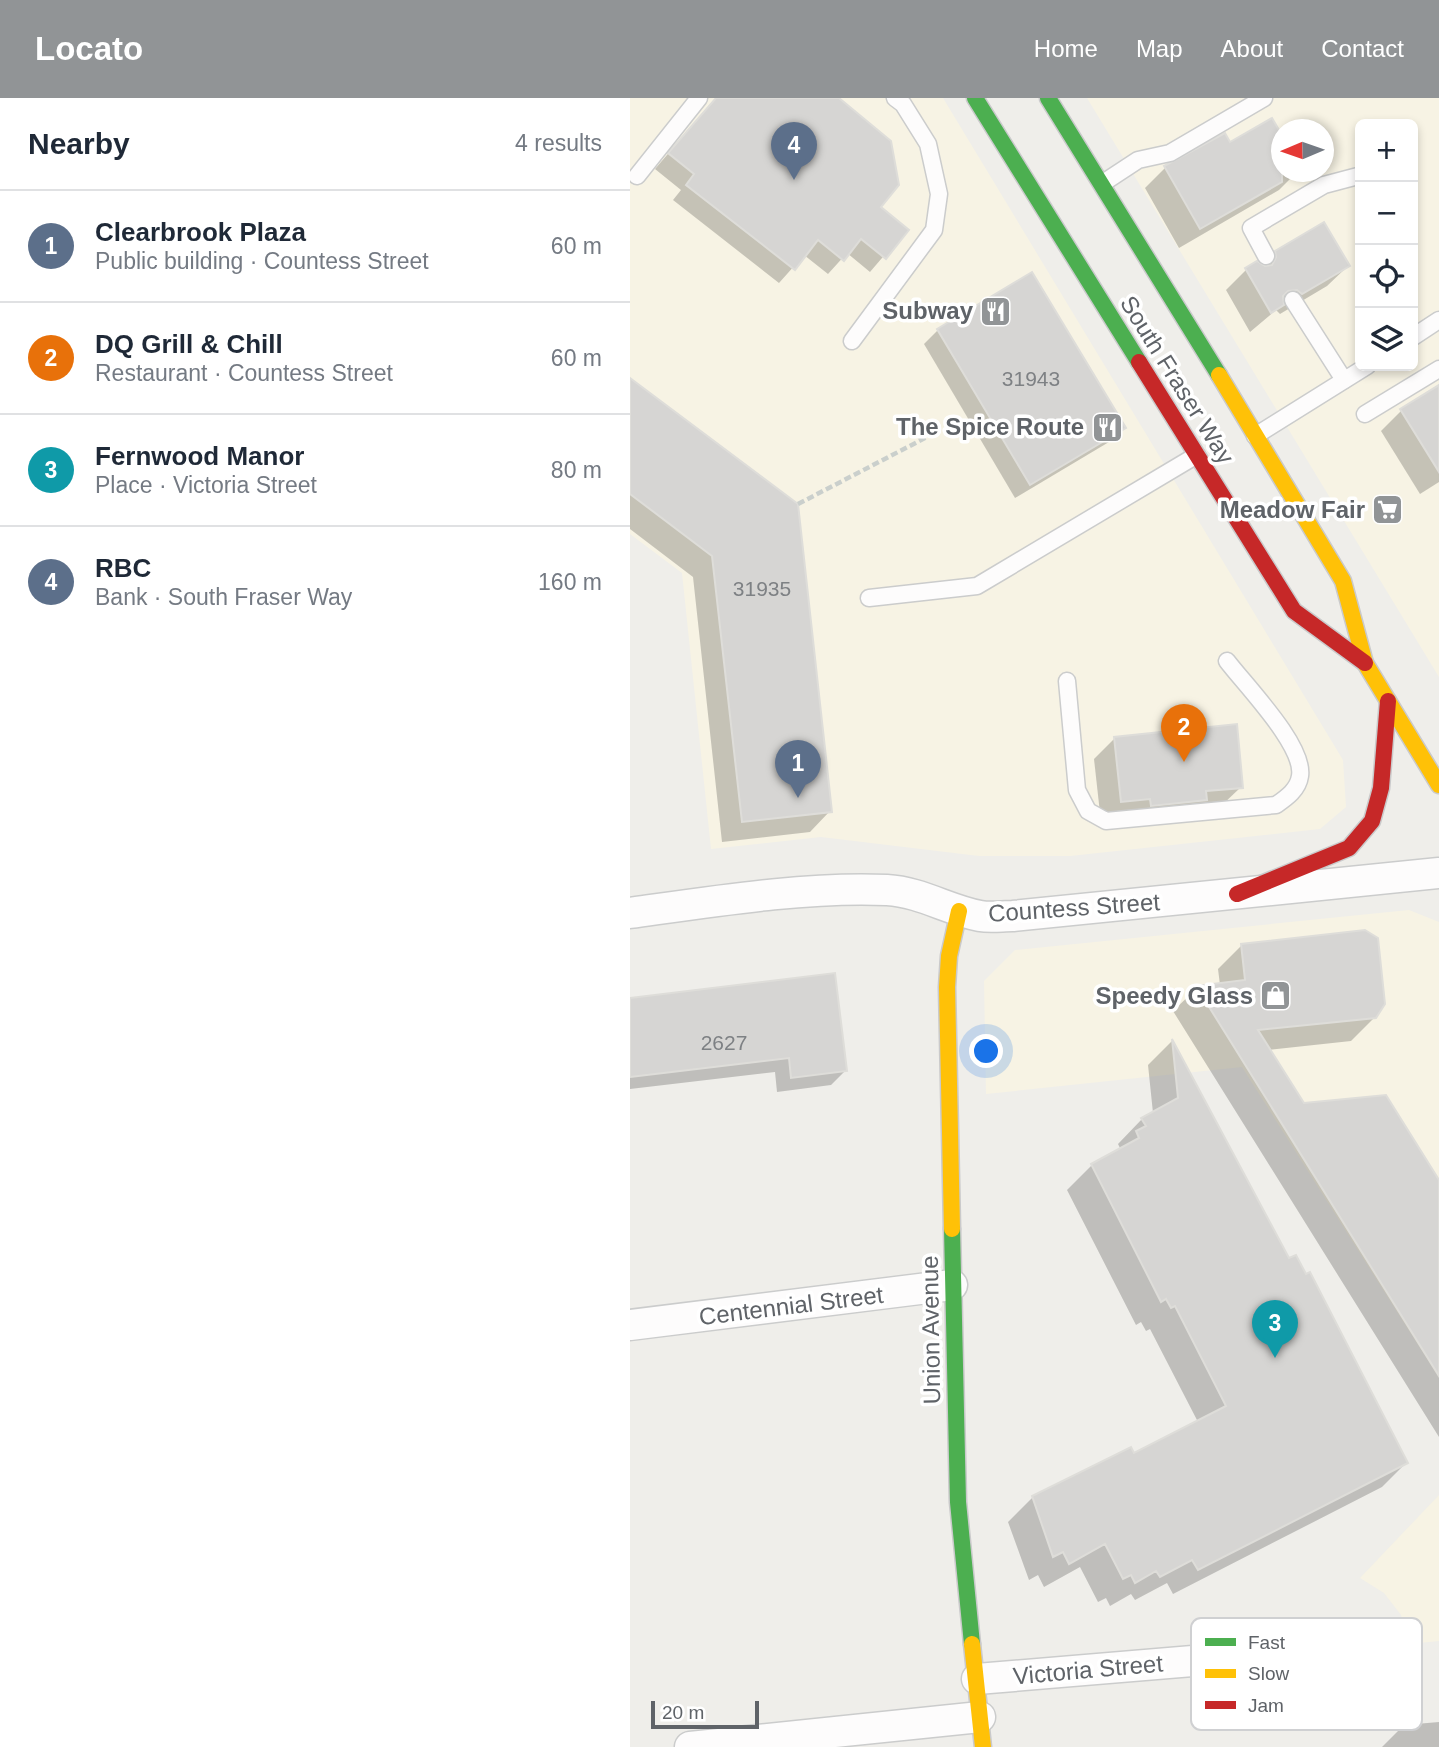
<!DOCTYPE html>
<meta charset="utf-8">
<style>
:root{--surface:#fff;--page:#f6f6f7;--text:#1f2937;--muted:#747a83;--line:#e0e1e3;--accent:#919496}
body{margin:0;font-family:Helvetica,sans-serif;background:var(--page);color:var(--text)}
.controls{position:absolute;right:21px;top:21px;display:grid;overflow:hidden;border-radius:10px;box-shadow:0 4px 10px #0003}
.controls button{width:63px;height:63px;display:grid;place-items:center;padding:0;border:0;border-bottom:2px solid var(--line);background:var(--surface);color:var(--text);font:35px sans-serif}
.compass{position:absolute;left:641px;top:21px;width:63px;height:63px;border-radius:50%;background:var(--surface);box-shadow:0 4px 10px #0003;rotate:268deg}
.scale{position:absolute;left:21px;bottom:18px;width:108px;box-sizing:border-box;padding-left:7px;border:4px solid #5f6368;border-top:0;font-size:19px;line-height:24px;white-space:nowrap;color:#5f6368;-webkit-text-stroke:5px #fff;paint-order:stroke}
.you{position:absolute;left:357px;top:954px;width:24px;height:24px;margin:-18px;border:5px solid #fff;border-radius:50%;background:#1a73e8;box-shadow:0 0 0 10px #1a73e833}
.badge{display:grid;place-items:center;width:46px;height:46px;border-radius:50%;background:var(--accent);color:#fff;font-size:23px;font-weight:700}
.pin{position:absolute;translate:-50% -58px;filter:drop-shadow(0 2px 4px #0008)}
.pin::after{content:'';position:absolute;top:37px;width:24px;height:21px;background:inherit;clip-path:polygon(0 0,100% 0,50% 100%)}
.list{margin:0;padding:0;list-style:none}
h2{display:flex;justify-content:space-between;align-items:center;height:91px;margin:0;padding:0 28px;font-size:30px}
h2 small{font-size:23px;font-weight:400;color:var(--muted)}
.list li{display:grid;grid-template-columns:46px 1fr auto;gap:21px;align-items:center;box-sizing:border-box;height:112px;padding:0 28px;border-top:2px solid var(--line)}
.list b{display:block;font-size:26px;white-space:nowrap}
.list p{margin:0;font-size:23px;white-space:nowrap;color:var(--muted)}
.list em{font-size:23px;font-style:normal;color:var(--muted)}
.icon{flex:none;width:38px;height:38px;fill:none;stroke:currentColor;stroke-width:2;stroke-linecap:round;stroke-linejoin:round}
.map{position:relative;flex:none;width:809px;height:1649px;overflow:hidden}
header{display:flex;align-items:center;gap:42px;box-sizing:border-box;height:98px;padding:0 35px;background:var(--accent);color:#fff}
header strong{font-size:33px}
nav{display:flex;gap:38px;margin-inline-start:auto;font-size:24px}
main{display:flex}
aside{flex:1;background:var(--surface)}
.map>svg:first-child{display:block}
.commercial{fill:#f7f3e4;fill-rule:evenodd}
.shadow{fill:#0003}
.building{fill:#d6d5d3;stroke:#deddd9;stroke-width:2}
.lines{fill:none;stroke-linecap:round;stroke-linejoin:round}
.lane-casing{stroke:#cbcccc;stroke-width:19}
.street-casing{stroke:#cbcccc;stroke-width:33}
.fast-casing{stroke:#cacacb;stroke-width:19}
.slow-casing{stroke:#cacacb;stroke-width:19}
.jam-casing{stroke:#cacacb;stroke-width:19}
.path{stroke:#cacfcc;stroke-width:4.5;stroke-dasharray:7 3.5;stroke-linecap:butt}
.lane{stroke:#fdfcfc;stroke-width:16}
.street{stroke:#fdfcfc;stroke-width:30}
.fast{stroke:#4caf50;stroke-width:16}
.slow{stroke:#ffc107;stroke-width:16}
.jam{stroke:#c62828;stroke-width:16}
.labels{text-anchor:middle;stroke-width:7;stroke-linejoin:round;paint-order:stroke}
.number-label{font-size:21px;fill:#7e8184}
.poi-label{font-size:24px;font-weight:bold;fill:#5f6368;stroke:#fff;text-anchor:end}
.street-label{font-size:24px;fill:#5f6368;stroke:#fff}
.key{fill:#fff;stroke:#cfd0d2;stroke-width:2}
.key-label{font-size:19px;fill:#5f6368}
</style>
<header>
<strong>Locato</strong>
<nav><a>Home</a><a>Map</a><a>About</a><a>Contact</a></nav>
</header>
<main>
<aside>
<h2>Nearby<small>4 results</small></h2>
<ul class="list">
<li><span class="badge" style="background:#5c6f8a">1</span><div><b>Clearbrook Plaza</b><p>Public building · Countess Street</p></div><em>60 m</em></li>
<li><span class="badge" style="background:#e8710a">2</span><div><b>DQ Grill &amp; Chill</b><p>Restaurant · Countess Street</p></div><em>60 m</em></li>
<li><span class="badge" style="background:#0f9aa8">3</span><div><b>Fernwood Manor</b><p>Place · Victoria Street</p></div><em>80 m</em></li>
<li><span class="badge" style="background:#5c6f8a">4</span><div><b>RBC</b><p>Bank · South Fraser Way</p></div><em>160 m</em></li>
</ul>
</aside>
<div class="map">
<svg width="809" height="1649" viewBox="0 0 809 1649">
<rect width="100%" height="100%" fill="#efeeea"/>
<!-- commercial -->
<g class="commercial">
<polygon points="0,0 313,0 713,662 716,709 690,731 440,758 349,758 191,739 81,751 52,475 0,436"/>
<path d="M457,0H809V579L795,556ZM730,26H783V268H730ZM652,32H694V74H652Z"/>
<polygon points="779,812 809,824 809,1280 612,969 356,996 354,883 385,852"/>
<polygon points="809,1397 809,1543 779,1546 771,1517 754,1495 730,1480"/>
</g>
<!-- shadow -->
<g class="shadow">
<polygon points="96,0 206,0 248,109 276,132 240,174 217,155 198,176 174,157 149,185 43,102 51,92 25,71 72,16"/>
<polygon points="600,46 652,74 667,74 649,92 549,150 515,90 535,70"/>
<polygon points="646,154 718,168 697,188 650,216 646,212 620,234 596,192 616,172 632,168"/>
<polygon points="308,232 493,330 479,344 385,400 294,246"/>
<polygon points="0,282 166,407 200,713 180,734 92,744 63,479 0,431"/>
<polygon points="809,289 809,384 790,396 751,333 772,312"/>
<polygon points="485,640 611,689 590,709 471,724 464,661"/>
<polygon points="612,847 745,919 721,943 638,952 673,1007 755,999 809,1086 809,1339 543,913 567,890 590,887 588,871"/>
<polygon points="0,901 215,973 201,987 147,994 145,974 0,991"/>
<polygon points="542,943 659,1163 776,1365 752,1389 543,1496 537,1485 505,1502 501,1496 480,1508 476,1500 468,1504 450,1469 414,1489 408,1477 399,1482 378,1424 403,1399 503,1357 568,1324 520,1231 516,1233 511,1224 506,1227 437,1092 462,1067 490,1050 488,1046 512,1021 523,1015 518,967"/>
<polygon points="809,1624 809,1649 752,1649 774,1627"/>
</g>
<!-- building -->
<g class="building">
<polygon points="86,0 209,0 261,43 269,87 251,109 279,132 256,161 231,141 214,163 188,142 165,172 56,87 64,76 38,55"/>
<polygon points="642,20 652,37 652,84 570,131 534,68 595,35 600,44"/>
<polygon points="694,124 720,168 672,196 667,192 658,193 653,198 654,207 641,215 615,170 627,163 635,168 642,167 646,159 645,153"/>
<polygon points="402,174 496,330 400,387 307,231"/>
<polygon points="0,280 168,406 202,714 112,724 82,458 0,396"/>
<polygon points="809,287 809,374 770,311"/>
<polygon points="607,626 613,690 576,693 577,702 521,708 520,701 491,704 484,639"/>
<polygon points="735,832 748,840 755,906 746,920 628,932 674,1005 756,997 809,1082 809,1278 566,888 615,882 611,846"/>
<polygon points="205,875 217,973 161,980 159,960 0,979 0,900"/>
<polygon points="542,941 659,1160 666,1157 676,1176 680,1174 778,1365 568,1472 562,1462 530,1479 526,1473 505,1485 501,1477 493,1481 475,1446 439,1466 433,1454 423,1459 402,1398 501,1349 504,1355 596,1308 545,1208 541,1210 536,1201 531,1204 461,1066 509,1040 506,1033 516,1028 511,1020 548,1000"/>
</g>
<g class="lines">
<defs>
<g id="lane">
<polyline points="7,78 69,0"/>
<polyline points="473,85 508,62 540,55 634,0"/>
<polyline points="636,158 621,130 694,87 728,78"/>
<polyline points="663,202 714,282"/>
<polyline points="783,239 809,222"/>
<polyline points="222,243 304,132 309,96 298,46 273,6 265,0"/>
<polyline points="735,316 809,271"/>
<polyline points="625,338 737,268"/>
<polyline points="239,500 347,488 567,357"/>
<path d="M437,583L447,692L458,713L476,723L646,707C656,700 668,692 670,678C675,648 616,588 597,563"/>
</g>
<g id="street">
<path d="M0,815C79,804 178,788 257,792C291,794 318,812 350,818C361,820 372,818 383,818L809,775"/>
<polyline points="0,1227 322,1187"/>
<polyline points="347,1581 695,1552"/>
<polyline points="60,1649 350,1619"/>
</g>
<g id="fast">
<polyline points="345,0 509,264"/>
<polyline points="418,0 589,277"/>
<polyline points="322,1131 328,1404 342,1546"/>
</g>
<g id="slow">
<polyline points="589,277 713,483 735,565 809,687"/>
<polyline points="322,1131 317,889 319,858 329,813"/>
<polyline points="342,1546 353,1649"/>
</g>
<g id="jam">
<polyline points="509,264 664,513 735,565"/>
<polyline points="607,796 719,750 742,723 751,690 758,603"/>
</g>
</defs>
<!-- lane casing -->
<use href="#lane" class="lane-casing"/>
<!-- street casing -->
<use href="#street" class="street-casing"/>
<!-- fast casing -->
<use href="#fast" class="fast-casing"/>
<!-- slow casing -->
<use href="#slow" class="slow-casing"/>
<!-- jam casing -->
<use href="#jam" class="jam-casing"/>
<!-- path -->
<polyline class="path" points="168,406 297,339"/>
<!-- lane -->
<use href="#lane" class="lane"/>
<!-- street -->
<use href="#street" class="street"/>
<!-- fast -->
<use href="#fast" class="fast"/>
<!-- slow -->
<use href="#slow" class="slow"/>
<!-- jam -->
<use href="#jam" class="jam"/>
</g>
<!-- icons -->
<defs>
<symbol id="restaurant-square" viewBox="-11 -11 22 22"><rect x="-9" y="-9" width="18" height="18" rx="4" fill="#919496" stroke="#fff"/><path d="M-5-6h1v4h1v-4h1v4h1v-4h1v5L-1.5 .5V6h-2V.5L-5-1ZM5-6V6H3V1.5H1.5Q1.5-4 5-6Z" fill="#fff"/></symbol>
<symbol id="supermarket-square" viewBox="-11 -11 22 22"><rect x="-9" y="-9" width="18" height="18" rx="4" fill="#919496" stroke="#fff"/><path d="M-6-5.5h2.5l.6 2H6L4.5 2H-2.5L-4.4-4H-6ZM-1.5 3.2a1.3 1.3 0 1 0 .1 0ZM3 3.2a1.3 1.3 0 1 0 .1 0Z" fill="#fff"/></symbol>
<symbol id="shop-square" viewBox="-11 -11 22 22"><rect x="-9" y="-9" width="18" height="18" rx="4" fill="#919496" stroke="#fff"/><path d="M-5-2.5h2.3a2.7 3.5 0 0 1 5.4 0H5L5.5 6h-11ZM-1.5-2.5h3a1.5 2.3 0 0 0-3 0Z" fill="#fff"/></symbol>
</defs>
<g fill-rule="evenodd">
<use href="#restaurant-square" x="348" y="196" width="35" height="35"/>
<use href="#restaurant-square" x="460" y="312" width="35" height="35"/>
<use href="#supermarket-square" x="740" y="394" width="35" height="35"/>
<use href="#shop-square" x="628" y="880" width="35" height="35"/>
</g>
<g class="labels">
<!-- number labels -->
<g class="number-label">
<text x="401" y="288">31943</text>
<text x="132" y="498">31935</text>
<text x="94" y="952">2627</text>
</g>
<!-- poi labels -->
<g class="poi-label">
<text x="343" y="221">Subway</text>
<text x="454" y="337">The Spice Route</text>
<text x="735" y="420">Meadow Fair</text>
<text x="623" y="906">Speedy Glass</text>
</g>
<!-- street labels -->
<g class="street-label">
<text transform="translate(547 282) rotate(58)" y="8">South Fraser Way</text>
<text transform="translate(444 810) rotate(-4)" y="8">Countess Street</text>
<text transform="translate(161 1208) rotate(-7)" y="8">Centennial Street</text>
<text transform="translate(301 1232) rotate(-91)" y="8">Union Avenue</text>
<text transform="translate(458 1572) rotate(-5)" y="8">Victoria Street</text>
</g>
</g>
<!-- legend -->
<rect x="561" y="1520" width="231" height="112" rx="10" class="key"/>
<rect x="575" y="1540" width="31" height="8" fill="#4caf50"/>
<rect x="575" y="1571" width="31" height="9" fill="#ffc107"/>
<rect x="575" y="1603" width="31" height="8" fill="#c62828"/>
<g class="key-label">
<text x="618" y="1551">Fast</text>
<text x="618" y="1582">Slow</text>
<text x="618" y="1614">Jam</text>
</g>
</svg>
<div class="controls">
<button>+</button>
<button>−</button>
<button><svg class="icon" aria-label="locate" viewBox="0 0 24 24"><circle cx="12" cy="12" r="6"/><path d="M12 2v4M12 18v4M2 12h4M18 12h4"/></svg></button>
<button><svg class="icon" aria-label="layers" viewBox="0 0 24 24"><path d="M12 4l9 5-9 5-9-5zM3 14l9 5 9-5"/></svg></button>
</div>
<svg class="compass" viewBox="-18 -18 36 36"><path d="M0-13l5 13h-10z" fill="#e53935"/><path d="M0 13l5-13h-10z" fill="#747a83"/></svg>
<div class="scale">20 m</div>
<div class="you"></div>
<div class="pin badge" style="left:168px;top:700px;background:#5c6f8a">1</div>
<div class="pin badge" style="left:554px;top:664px;background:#e8710a">2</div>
<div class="pin badge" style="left:645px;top:1260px;background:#0f9aa8">3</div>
<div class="pin badge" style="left:164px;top:82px;background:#5c6f8a">4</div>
</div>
</main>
